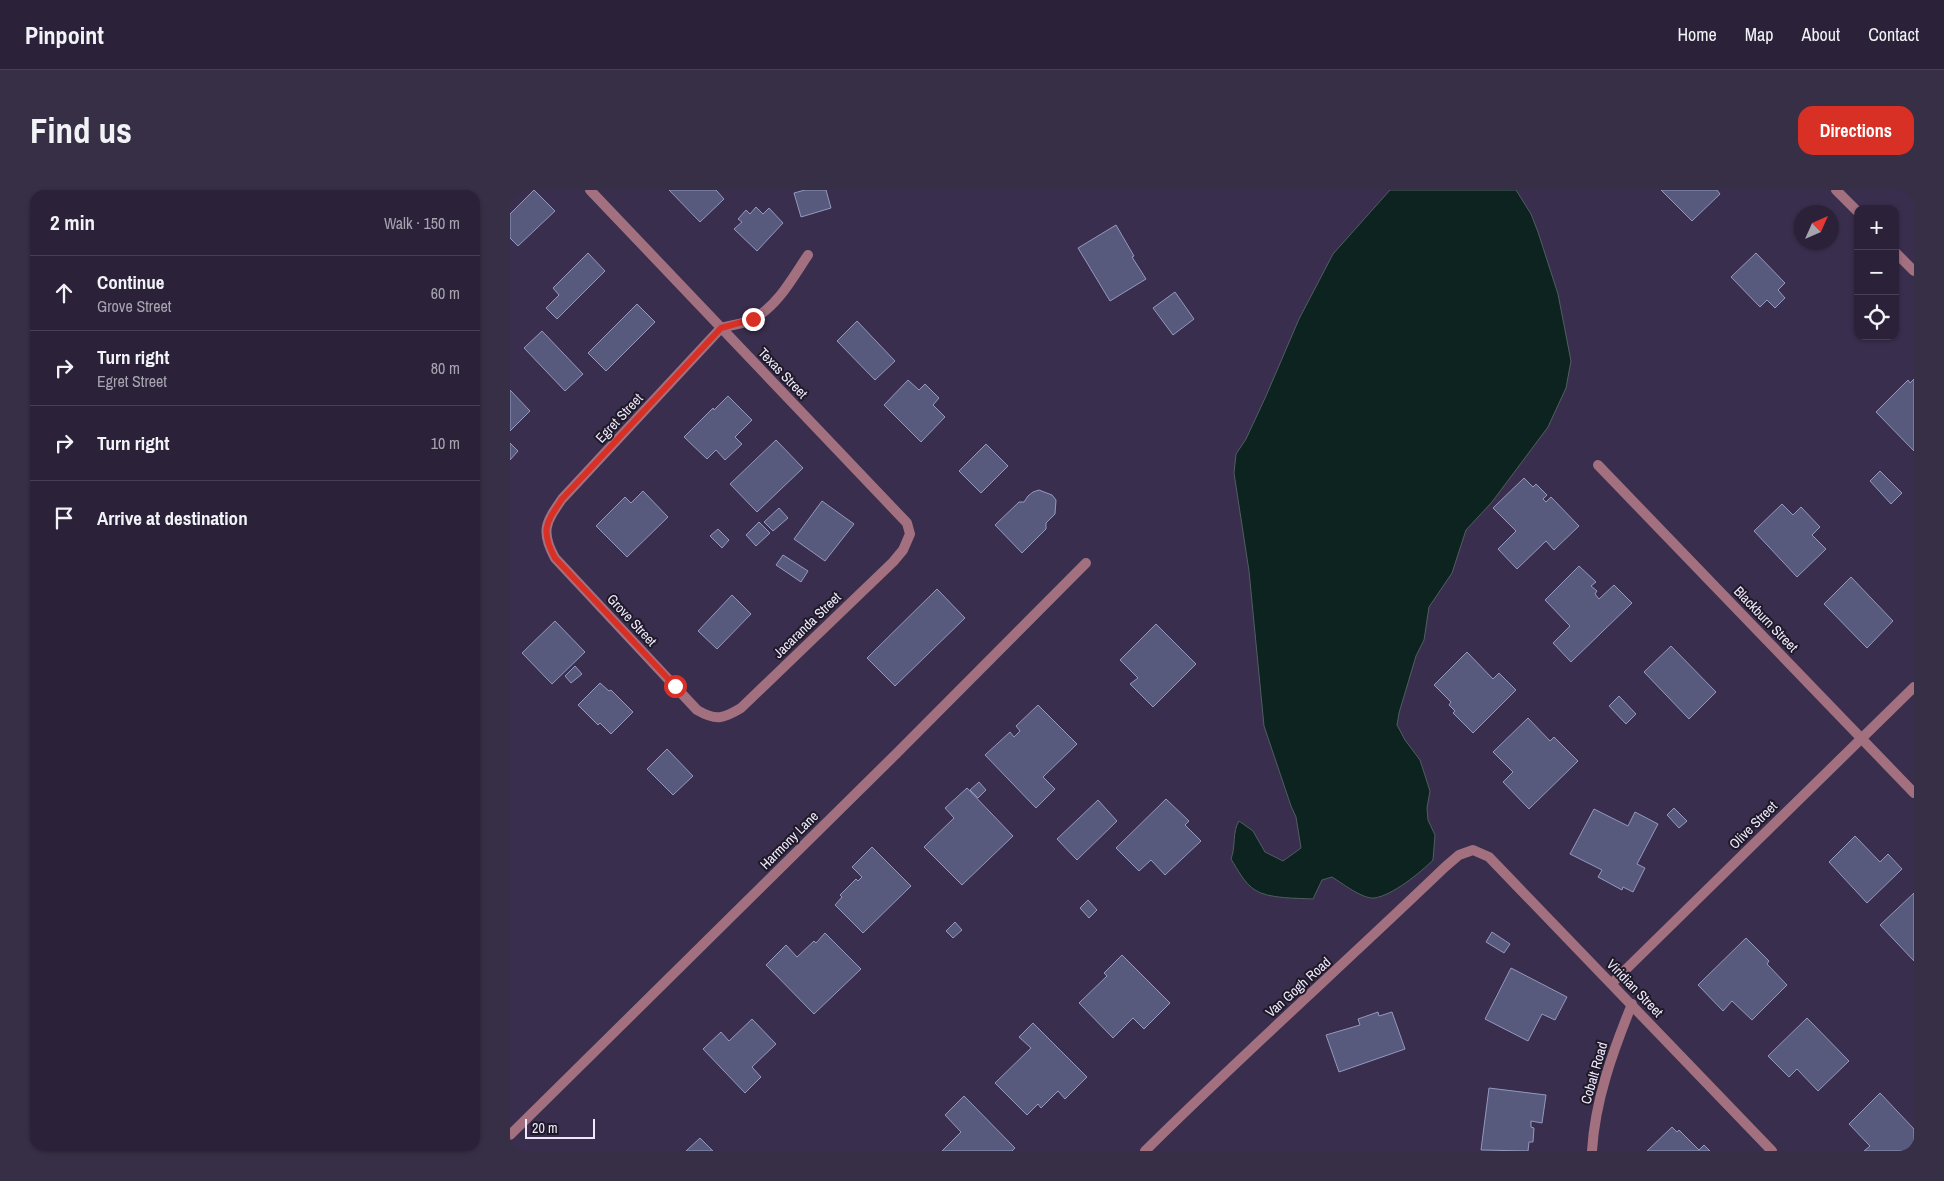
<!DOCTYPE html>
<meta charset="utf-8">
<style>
:root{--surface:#2b223a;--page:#372f45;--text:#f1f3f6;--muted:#a6a4af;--line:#473f54;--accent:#d93025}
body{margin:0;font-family:"Archivo Narrow",sans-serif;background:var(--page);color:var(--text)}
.controls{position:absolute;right:15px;top:15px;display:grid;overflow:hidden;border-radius:10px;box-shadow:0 1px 4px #0004}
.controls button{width:45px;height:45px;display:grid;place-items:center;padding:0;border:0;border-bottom:1px solid var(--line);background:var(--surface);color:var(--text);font:25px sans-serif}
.compass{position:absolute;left:1284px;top:15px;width:45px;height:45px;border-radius:50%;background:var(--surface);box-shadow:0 1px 4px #0004;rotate:45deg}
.scale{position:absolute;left:15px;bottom:12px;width:70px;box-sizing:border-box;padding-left:5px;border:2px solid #efe8fd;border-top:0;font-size:14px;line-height:18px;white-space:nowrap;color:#efe8fd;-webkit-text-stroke:4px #1e1927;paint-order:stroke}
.stop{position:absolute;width:15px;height:15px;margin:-11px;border:4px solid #d93025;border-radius:50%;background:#fff}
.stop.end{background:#d93025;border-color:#fff;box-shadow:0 1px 5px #0008}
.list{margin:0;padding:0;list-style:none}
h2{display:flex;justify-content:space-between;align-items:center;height:65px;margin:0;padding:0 20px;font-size:21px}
h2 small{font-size:16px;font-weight:400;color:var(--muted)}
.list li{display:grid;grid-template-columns:32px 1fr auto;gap:15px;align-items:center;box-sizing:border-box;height:75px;padding:0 20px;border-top:1px solid var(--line)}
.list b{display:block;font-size:19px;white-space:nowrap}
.list p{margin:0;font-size:16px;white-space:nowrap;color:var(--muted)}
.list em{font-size:16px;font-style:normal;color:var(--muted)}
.icon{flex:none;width:28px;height:28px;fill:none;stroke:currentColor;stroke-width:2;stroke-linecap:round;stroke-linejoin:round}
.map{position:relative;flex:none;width:1404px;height:961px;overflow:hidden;border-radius:15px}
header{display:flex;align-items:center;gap:30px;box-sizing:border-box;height:70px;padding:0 25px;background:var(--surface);border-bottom:1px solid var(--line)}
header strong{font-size:24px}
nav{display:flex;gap:28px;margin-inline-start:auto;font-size:18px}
.intro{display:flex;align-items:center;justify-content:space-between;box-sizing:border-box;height:120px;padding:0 30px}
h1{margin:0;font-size:35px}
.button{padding:12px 22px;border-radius:15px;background:var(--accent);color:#fff;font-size:18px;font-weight:700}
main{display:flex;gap:30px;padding:0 30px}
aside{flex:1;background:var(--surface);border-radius:15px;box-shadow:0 1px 4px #0004}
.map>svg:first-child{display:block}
.water{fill:#0c231f;stroke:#505e62}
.building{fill:#575a7c;stroke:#9598bf}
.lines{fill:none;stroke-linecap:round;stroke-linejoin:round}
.lane{stroke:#a3707f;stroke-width:10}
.street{stroke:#a3707f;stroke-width:10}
.route{stroke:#d93025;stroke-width:6}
.labels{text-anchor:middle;stroke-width:4;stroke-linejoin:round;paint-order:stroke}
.street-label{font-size:14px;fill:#efe8fd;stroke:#1e1927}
</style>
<header>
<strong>Pinpoint</strong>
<nav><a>Home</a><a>Map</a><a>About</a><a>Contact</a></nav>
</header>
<div class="intro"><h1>Find us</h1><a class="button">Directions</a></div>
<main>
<aside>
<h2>2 min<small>Walk · 150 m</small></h2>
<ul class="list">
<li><svg class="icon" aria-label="ahead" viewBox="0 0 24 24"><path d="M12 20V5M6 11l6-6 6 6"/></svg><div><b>Continue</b><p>Grove Street</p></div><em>60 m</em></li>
<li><svg class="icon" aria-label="right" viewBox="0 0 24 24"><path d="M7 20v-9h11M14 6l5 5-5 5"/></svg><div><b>Turn right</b><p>Egret Street</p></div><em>80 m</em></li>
<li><svg class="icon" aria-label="right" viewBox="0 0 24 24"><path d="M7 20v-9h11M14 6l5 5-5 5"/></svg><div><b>Turn right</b></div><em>10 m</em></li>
<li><svg class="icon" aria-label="arrive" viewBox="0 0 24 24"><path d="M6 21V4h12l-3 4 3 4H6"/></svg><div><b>Arrive at destination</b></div></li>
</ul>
</aside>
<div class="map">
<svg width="1404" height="961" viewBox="0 0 1404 961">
<rect width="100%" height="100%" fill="#392e4d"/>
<!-- water -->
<path class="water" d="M880,0H1006L1021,24L1028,42L1048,104L1061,171L1056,198L1038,237L982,312L956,340L942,383L919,417L914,450L906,466L889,523L887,535L895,550L910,570L920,601L917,618L918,630L925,645L923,670C911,682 882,706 864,708C852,709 832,693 822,687L812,690L803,709C788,708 758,709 745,700C734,693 728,680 721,669C726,656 722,642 729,631L743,641L755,662L773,671L791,658L786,627L781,616L754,536L739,381L724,283L726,264L736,249L756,206L789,129L823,64Z"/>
<!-- building -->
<g class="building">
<polygon points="24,0 45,21 8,56 0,48 0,24"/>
<polygon points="159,0 206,0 214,9 190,32"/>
<polygon points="295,0 316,0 321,18 291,27 284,3"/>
<polygon points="1151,0 1207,0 1210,4 1182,31"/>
<polygon points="246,17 253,24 259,18 273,33 247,61 224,39 232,32 228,29 236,20 240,24"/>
<polygon points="606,35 624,66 622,67 636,89 600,111 568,58"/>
<polygon points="78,63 95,81 47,129 36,118 49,105 43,98"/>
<polygon points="1246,63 1275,93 1268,100 1275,108 1265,118 1257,110 1250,117 1221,87"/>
<polygon points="665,102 684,129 663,145 643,118"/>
<polygon points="127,114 145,132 96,181 78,163"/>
<polygon points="347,131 385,171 365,190 327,151"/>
<polygon points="32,141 73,184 55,201 14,158"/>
<polygon points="1404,189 1404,261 1366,222 1398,190 1400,193"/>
<polygon points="398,190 409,200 415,194 429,208 423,215 435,227 411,252 374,215"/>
<polygon points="0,200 20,221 0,241"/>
<polygon points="218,206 242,230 225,247 232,254 215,270 206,260 197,269 174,247 203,218 204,220"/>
<polygon points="266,250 293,278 247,322 220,294"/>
<polygon points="0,253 8,261 0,270"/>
<polygon points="476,254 498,276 471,303 449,281"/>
<polygon points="1370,281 1392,303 1381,314 1360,291"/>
<polygon points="1014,288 1023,297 1026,294 1037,305 1033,309 1036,312 1041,307 1069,336 1044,360 1036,351 1007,379 988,359 1006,341 983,318"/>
<polygon points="529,300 542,305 546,310 545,324 536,333 536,339 512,363 485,335 509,312 514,312 518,306 523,302"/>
<polygon points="133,301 158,327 117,367 86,336 115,307 121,313"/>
<polygon points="312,311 344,334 315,371 284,349"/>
<polygon points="1272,314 1283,325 1291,317 1310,337 1302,345 1316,359 1287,387 1244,341"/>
<polygon points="269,318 278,328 263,341 254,332"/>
<polygon points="249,332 260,343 246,356 236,345"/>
<polygon points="208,339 219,350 212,358 200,346"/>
<polygon points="273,365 298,381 291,392 266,375"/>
<polygon points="1069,376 1086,392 1081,396 1087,401 1085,404 1089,409 1104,395 1122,413 1061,472 1043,453 1060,436 1035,410"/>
<polygon points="1341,387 1383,431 1357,458 1314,414"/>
<polygon points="427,399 455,428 385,496 357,468"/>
<polygon points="222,405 241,424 207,459 188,441"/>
<polygon points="45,431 75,462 42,494 12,463"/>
<polygon points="646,434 686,474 643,517 620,494 628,488 610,470"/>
<polygon points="1161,456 1206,502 1179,529 1134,482"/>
<polygon points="957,462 983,489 989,483 1006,500 963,543 943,523 945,521 939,515 941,512 924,495"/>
<polygon points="65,476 72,484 61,493 55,486"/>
<polygon points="90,493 99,501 101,500 123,522 101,544 90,533 88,535 68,515"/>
<polygon points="1109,506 1126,524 1116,534 1099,516"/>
<polygon points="528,515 567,554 533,587 545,599 526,618 475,565 500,542 504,547 510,541 506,536"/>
<polygon points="1018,528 1040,551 1044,547 1068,571 1019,619 993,592 1003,582 983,562"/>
<polygon points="157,559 183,586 163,605 137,579"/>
<polygon points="469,592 476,600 468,608 460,600"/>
<polygon points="457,598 503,646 452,695 414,657 444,628 435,618"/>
<polygon points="656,609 679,631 675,635 691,651 655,685 641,670 629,681 606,658"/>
<polygon points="588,610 607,631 567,670 547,649"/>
<polygon points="1164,618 1177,631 1169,638 1157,625"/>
<polygon points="1084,619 1118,636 1125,622 1148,634 1127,674 1135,678 1123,702 1113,697 1112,700 1088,687 1092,680 1060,664"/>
<polygon points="1345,646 1370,672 1378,664 1392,679 1357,713 1319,672"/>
<polygon points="362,657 401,696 353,743 325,715 332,707 330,705 346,689 348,691 352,687 342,677"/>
<polygon points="1404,703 1404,771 1370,735"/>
<polygon points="578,710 587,720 579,728 570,718"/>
<polygon points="445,732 452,740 443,748 436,741"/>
<polygon points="982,742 1000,754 994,763 976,752"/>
<polygon points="315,743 351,779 304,824 256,775 276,755 287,767 304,751 306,753"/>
<polygon points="1236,748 1259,771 1257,774 1277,795 1242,830 1222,811 1213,821 1188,795"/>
<polygon points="612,765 660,813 634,839 623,828 603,848 569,813 597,786 594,783"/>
<polygon points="1001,778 1057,807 1045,830 1032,824 1018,851 975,829"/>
<polygon points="868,822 869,826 882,822 895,859 829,882 816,845 850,835 848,829"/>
<polygon points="1297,828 1339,871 1308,901 1287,879 1279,887 1258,866"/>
<polygon points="242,829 266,854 242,877 251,887 235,903 193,859 211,842 219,851"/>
<polygon points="523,833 577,887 555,909 548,901 531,918 528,914 517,925 485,893 521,858 509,847"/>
<polygon points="979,898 1036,905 1032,933 1021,931 1021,937 1024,938 1023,952 1019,952 1018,961 971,960"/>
<polygon points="1370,903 1404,939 1404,957 1399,961 1354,961 1360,956 1339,934"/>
<polygon points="454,906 505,958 502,961 432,961 451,942 435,925"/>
<polygon points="1162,937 1167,942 1169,940 1189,960 1194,955 1200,961 1137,961"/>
<polygon points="190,948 203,961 176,961"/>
</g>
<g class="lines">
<!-- lane -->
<path class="lane" d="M211,138C221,135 235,134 245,128C269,114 283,87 298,65"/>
<!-- street -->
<g class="street">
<path d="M80,0L397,333L400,344L393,360L383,372L231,518C213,529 206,531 187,520L45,368C30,341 36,332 52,309L211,138"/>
<polyline points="1326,0 1348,22"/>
<polyline points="1385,62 1404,81"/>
<polyline points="1088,275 1404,603"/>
<polyline points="1102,793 1404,497"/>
<polyline points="0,945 387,563 576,373"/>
<path d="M635,961C733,864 836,772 935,677L949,665L963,660L979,667L1262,961"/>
<path d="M1082,961C1085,910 1103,861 1122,814"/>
</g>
</g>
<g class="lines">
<!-- route -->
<path class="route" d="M165,496L45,368C30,340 36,333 52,309L211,138L243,129"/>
</g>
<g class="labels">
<!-- street labels -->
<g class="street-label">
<text transform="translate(273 183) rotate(46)" y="5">Texas Street</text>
<text transform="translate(109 228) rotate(-47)" y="5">Egret Street</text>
<text transform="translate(1256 429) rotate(46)" y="5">Blackburn Street</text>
<text transform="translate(122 430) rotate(47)" y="5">Grove Street</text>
<text transform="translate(297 435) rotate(-44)" y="5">Jacaranda Street</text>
<text transform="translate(1243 635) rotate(-45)" y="5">Olive Street</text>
<text transform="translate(279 650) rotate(-45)" y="5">Harmony Lane</text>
<text transform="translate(788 797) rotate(-42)" y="5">Van Gogh Road</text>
<text transform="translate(1125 798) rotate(46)" y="5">Viridian Street</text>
<text transform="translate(1084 883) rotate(-74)" y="5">Cobalt Road</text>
</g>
</g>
</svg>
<div class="controls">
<button>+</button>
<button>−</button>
<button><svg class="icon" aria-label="locate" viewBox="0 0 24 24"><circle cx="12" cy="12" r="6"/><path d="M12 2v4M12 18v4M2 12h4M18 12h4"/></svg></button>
</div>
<svg class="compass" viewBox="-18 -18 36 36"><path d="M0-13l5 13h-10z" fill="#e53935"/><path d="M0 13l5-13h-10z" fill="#a6a4af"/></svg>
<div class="scale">20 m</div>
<div class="stop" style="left:165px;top:496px"></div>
<div class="stop end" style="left:243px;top:129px"></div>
</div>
</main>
